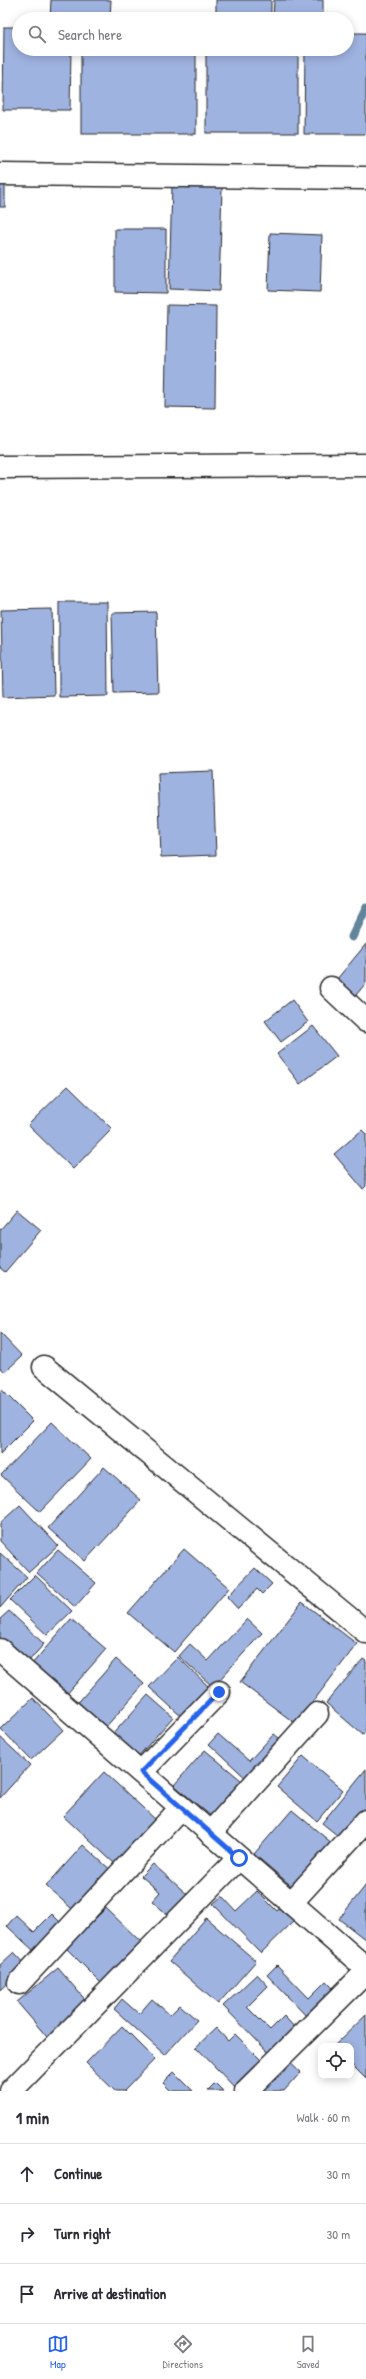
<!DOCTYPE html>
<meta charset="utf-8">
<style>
:root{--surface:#fff;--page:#f2f2f3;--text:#2b2b33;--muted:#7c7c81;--line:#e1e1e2;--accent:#2563eb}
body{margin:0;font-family:"Patrick Hand",sans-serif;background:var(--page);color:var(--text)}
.controls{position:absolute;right:12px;bottom:12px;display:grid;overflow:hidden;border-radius:8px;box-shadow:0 2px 10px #0003}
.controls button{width:36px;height:36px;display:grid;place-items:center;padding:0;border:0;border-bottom:1px solid var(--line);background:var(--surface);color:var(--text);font:20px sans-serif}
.stop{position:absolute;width:12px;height:12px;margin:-9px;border:3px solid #2563eb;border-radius:50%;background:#fff}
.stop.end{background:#2563eb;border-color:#fff;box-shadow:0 1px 4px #0008}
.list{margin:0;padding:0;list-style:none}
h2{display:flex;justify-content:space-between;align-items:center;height:52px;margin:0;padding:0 16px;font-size:17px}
h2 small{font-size:13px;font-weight:400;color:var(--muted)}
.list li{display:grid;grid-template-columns:26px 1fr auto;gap:12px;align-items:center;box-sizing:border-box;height:60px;padding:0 16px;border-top:1px solid var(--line)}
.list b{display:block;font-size:15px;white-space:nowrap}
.list em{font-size:13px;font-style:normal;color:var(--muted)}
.icon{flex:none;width:22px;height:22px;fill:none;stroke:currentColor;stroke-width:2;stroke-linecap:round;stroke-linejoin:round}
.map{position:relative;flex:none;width:366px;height:2091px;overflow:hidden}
.search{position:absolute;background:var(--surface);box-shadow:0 2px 10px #0003;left:12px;right:12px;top:12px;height:44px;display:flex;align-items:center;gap:10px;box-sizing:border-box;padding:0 14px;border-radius:22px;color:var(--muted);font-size:15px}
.sheet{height:232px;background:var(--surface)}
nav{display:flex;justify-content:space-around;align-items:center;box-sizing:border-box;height:56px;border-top:1px solid var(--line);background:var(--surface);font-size:11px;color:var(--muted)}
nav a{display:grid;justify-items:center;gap:2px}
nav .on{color:var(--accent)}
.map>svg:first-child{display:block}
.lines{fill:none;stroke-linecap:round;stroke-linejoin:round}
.stream{stroke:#64859c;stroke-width:9}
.building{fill:#9fb3e1;stroke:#2b2b2b}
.minor-casing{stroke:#2b2b2b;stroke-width:25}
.minor{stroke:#fff;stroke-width:22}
.route{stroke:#2563eb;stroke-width:5}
</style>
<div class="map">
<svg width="366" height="2091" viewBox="0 0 366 2091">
<rect width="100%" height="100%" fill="#fff"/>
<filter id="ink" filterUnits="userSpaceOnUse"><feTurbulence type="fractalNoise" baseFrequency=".025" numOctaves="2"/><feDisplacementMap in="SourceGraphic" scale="8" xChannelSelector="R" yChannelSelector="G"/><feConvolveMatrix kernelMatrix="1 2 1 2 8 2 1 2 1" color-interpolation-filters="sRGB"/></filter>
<g filter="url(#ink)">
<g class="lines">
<!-- stream -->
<polyline class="stream" points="352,937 366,908"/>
</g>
<!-- building -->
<g class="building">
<polygon points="51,0 111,0 110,19 50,19"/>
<rect x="216" y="0" width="55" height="19"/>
<polygon points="274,0 323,0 323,19 273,19"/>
<polygon points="4,27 19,27 19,49 71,49 70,110 3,110"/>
<polygon points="347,33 366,33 366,134 304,134 305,49 347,49"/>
<rect x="81" y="49" width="115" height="85"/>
<rect x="206" y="49" width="92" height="84"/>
<rect x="0" y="184" width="5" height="23"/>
<polygon points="172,186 222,187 219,291 169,289"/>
<polygon points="115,229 166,229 166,293 115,292"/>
<polygon points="270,233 322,235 320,292 268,290"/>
<polygon points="167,305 216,306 215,408 165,407"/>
<polygon points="59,602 107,602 108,696 59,697"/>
<polygon points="52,609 54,695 3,697 1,610"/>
<polygon points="156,612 158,692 114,693 112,613"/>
<polygon points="213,771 216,855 161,857 158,773"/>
<polygon points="366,944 366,983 356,995 337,979"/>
<polygon points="292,1000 308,1022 281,1042 265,1021"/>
<polygon points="313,1026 337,1056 300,1084 277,1054"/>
<polygon points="68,1086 112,1129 73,1169 28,1125"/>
<polygon points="362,1130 366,1134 366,1186 363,1189 334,1154"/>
<polygon points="17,1210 41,1230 5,1272 0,1268 0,1230"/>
<polygon points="0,1333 22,1356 5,1372 0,1367"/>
<polygon points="2,1390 33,1421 0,1454 0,1392"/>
<polygon points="52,1422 91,1459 40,1512 1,1475"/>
<polygon points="104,1467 141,1500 85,1561 48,1528"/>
<polygon points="20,1505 58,1546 29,1572 0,1541 0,1523"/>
<polygon points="184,1549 229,1588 174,1652 128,1613"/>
<polygon points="58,1550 96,1583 75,1607 37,1573"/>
<polygon points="0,1553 27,1577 0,1608"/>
<polygon points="255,1568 272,1584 262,1594 257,1589 238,1609 227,1597"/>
<polygon points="35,1575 72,1611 47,1635 10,1600"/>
<polygon points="302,1602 357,1644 296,1724 240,1682"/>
<polygon points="9,1611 44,1644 27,1663 0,1638 0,1619"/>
<polygon points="71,1619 106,1649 66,1695 31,1665"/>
<polygon points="247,1619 262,1633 213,1687 179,1656 190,1644 208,1661"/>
<polygon points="178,1657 211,1689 183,1718 149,1687"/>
<polygon points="116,1659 144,1684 103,1730 75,1706"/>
<polygon points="363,1659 366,1661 366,1732 363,1735 326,1703"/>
<polygon points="148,1695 173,1717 136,1759 110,1737"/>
<polygon points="33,1698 63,1730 31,1760 1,1729"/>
<polygon points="218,1734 249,1761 274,1734 284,1742 249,1781 209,1744"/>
<polygon points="0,1737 30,1765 0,1798"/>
<polygon points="205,1750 242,1781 212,1817 174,1785"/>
<polygon points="303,1756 343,1790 317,1821 277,1787"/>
<polygon points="366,1769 366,1812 343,1840 322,1823"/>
<polygon points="104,1772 156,1820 115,1864 63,1816"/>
<polygon points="292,1810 333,1844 295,1889 254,1854"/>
<polygon points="83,1845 115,1874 79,1915 46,1886"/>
<polygon points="153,1864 188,1895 169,1916 152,1901 160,1892 141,1876"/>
<polygon points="366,1885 366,1940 339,1919"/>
<polygon points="257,1891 277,1911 281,1907 294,1921 261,1953 213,1904 222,1896 236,1911"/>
<polygon points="106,1908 147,1948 107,1989 66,1948"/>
<polygon points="52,1914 62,1924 35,1952 7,1926 16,1915 34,1932"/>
<polygon points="206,1918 256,1961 218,2004 169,1961"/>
<polygon points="14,1952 26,1965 0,1990 0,1965"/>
<polygon points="277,1965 309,1998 326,1981 337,1992 309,2019 267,1975"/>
<polygon points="58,1968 88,2003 47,2037 17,2002"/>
<polygon points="257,1974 268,1986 247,2007 270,2030 284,2016 298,2031 272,2056 223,2006"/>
<polygon points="122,1999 139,2014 152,1999 170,2015 180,2005 197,2020 165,2055 114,2009"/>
<polygon points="366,2015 366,2079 351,2064 351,2046 334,2046"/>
<polygon points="122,2026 155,2059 124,2091 115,2091 86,2063"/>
<polygon points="216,2028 228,2041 235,2034 266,2065 238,2091 196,2047"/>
<polygon points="287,2059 301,2072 284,2091 258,2091"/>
<polygon points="174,2072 193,2091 171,2091 163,2083"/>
<polygon points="215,2083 223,2091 207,2091"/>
</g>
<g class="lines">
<defs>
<g id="minor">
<polyline points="0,174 366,178"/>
<polyline points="0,467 366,465"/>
<polyline points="331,988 366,1021"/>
<polyline points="44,1367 366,1632"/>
<polyline points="0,1650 366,1968"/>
<polyline points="141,1772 219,1692"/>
<polyline points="210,1833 317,1714"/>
<polyline points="291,1903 366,1821"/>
<polyline points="19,1983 181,1808"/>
<polyline points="11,2091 239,1858"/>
<polyline points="246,2091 366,1972"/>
</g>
</defs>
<!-- minor casing -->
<use href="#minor" class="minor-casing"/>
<!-- minor -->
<use href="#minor" class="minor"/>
</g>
</g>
<g class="lines" filter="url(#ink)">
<!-- route -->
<polyline class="route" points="219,1692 141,1772 239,1858"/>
</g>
</svg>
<div class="controls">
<button><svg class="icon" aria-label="locate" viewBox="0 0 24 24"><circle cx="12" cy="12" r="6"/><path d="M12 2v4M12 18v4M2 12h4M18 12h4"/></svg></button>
</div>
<div class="stop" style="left:239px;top:1858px"></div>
<div class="stop end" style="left:219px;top:1692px"></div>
<div class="search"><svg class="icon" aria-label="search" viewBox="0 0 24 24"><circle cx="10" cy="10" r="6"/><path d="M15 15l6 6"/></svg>Search here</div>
</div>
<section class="sheet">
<h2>1 min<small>Walk · 60 m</small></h2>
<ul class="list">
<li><svg class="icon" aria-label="ahead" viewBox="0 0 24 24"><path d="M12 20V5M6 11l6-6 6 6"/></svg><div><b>Continue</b></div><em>30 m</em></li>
<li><svg class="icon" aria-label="right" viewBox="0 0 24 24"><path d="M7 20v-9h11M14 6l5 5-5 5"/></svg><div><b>Turn right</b></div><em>30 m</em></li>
<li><svg class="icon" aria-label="arrive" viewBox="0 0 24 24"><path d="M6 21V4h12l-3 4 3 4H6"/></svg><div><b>Arrive at destination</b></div></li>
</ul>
</section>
<nav>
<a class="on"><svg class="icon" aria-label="map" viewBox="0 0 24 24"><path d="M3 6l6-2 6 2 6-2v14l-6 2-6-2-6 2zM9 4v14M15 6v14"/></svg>Map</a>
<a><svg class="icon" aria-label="directions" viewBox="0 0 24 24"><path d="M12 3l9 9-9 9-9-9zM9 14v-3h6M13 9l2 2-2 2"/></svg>Directions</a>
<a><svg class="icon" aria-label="saved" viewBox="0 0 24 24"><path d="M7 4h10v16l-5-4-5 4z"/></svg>Saved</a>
</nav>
